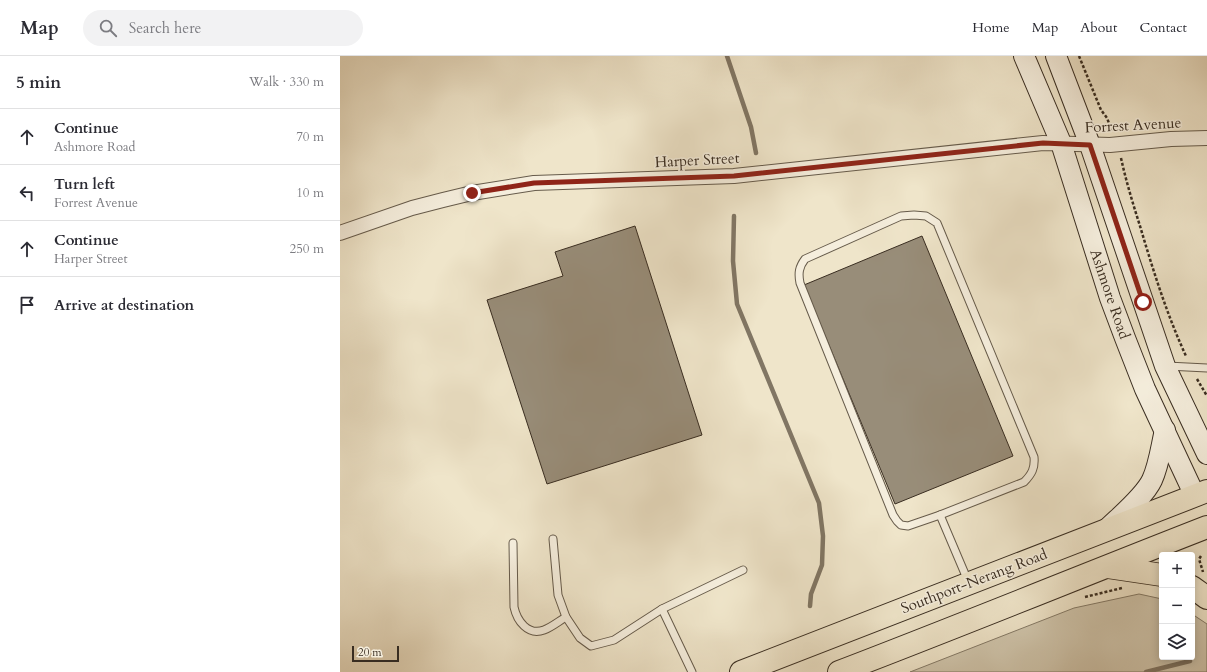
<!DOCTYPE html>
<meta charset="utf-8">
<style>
:root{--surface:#fff;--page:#f2f2f3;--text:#2b2b33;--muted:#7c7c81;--line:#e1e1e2}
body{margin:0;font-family:Cardo,serif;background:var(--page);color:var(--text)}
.controls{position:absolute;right:12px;bottom:12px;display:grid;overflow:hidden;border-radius:4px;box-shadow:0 2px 10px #0003}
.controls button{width:36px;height:36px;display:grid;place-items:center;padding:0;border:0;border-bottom:1px solid var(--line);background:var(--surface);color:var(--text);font:20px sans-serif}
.scale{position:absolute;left:12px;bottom:10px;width:47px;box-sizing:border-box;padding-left:4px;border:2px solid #392d21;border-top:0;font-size:11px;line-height:14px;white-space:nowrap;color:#392d21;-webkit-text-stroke:3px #f5eedd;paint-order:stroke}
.stop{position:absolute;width:12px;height:12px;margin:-9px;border:3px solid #8f2418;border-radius:50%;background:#fff}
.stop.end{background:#8f2418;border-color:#fff;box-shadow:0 1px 4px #0008}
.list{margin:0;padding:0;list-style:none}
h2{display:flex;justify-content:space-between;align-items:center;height:52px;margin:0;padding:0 16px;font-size:17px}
h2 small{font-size:13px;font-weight:400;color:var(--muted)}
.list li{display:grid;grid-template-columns:26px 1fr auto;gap:12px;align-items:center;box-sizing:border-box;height:56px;padding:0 16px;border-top:1px solid var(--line)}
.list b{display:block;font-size:15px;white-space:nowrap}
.list p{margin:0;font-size:13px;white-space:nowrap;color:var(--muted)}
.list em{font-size:13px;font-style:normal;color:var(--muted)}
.icon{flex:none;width:22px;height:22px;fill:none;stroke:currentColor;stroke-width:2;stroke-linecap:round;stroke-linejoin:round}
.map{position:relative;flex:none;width:867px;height:616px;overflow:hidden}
header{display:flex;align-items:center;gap:24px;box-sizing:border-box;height:56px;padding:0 20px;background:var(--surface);border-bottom:1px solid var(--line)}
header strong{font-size:19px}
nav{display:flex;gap:22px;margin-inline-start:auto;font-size:14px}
.search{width:280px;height:36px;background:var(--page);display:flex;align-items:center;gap:10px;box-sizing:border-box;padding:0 14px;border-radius:22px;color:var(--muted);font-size:15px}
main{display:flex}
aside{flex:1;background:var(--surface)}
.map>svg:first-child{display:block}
.green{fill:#d0c6ad;stroke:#847a67}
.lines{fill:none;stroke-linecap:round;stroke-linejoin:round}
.stream{stroke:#817664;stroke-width:4.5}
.building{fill:#988d79;stroke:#392d21}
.lane-casing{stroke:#665b4b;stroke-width:9}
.street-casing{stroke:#665b4b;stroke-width:16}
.secondary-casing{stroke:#392d21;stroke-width:22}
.primary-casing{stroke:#392d21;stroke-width:24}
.path{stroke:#392d21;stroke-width:2.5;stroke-dasharray:3 2;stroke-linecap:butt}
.lane{stroke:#f5eedd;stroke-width:7}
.street{stroke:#f5eedd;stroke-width:14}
.secondary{stroke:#f5eedd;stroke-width:20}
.primary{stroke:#efe5ca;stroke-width:22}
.route{stroke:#8f2418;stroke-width:5}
.labels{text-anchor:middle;stroke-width:3;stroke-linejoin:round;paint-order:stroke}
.street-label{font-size:15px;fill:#392d21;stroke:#f5eedd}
</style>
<header>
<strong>Map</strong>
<div class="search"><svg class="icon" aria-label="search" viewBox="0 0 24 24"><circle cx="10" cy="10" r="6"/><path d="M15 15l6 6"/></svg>Search here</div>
<nav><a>Home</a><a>Map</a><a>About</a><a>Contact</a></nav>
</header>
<main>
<aside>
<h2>5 min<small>Walk · 330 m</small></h2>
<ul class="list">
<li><svg class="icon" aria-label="ahead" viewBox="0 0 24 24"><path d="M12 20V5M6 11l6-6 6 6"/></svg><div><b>Continue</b><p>Ashmore Road</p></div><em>70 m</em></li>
<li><svg class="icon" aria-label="left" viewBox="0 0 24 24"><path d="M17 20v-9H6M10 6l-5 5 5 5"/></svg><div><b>Turn left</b><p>Forrest Avenue</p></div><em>10 m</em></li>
<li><svg class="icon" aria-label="ahead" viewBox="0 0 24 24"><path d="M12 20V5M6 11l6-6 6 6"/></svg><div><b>Continue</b><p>Harper Street</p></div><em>250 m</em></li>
<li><svg class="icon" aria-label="arrive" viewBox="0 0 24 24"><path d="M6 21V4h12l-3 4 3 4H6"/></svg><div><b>Arrive at destination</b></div></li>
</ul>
</aside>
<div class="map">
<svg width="867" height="616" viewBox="0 0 867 616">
<rect width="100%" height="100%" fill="#efe5ca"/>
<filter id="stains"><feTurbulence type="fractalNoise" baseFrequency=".005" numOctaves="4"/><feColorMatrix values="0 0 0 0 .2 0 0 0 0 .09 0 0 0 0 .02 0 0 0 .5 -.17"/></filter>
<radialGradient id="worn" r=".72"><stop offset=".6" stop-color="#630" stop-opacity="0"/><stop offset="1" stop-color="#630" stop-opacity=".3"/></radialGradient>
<!-- green -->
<polygon class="green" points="799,538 822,543 822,601 852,601 852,558 867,568 867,616 570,616 734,552"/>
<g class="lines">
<!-- stream -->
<g class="stream">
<polyline points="387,0 411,71 416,97"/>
<polyline points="394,160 393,205 397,248 479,447 483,480 482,509 471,538 470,550"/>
<polyline points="806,616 850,605"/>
</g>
</g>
<!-- building -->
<g class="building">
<polygon points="295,170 362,379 207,428 147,244 223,220 215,196"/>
<polygon points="582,180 673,400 555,448 464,229"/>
</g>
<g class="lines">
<defs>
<g id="lane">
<path d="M574,159L586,160L597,167L694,401C695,412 692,418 684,426L600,459L568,470L561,469L557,465L553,459L460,227C458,217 459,211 465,203L561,160Z"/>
<polyline points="827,310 867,312"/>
<polyline points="600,459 628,525"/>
<polyline points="213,483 218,539 226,561 240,582 251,590 274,584 322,553 403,514"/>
<path d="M173,487L174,551C177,565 188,580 204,574C212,571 219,565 226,561"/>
<polyline points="322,553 352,616"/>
</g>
<polyline id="street" points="0,177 72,152 103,144 132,137 194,127 394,120 703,87 770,89 831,83 867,82"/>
<g id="secondary">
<polyline points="684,0 721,87 770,242 785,282 805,333 855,440"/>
<polyline points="716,0 750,89 825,310 867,398"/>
<path d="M766,474C779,461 804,441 812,424C819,409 821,391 825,374"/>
</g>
<g id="primary">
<polyline points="768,511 822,519"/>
<polyline points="852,531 867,542"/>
<polyline points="401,616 867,435"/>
<path d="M499,616C622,569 744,519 867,471"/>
</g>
</defs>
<!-- lane casing -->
<use href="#lane" class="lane-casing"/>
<!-- street casing -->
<use href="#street" class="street-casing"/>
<!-- secondary casing -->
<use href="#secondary" class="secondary-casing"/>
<!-- primary casing -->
<use href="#primary" class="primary-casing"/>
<!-- path -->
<g class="path">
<polyline points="739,0 761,54 767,62 772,75"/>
<path d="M781,102C786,125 793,148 800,170C813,214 827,259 846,300"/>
<polyline points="857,323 867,340"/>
<polyline points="861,500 859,503 863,516"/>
<polyline points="745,541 782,532"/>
</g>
<!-- lane -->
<use href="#lane" class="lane"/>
<!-- street -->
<use href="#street" class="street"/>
<!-- secondary -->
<use href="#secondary" class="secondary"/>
<!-- primary -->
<use href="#primary" class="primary"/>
</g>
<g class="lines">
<!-- route -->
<polyline class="route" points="132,137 194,127 394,120 703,87 750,89 803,246"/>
</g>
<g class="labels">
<!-- street labels -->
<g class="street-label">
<text transform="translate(793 69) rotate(-3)" y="5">Forrest Avenue</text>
<text transform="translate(357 104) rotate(-3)" y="5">Harper Street</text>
<text transform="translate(770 238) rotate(71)" y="5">Ashmore Road</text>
<text transform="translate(634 525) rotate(-21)" y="5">Southport-Nerang Road</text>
</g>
</g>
<rect width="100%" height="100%" filter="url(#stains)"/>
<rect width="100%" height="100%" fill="url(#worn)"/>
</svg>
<div class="controls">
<button>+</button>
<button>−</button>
<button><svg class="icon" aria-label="layers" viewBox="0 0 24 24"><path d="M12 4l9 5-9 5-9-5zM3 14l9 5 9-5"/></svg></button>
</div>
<div class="scale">20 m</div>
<div class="stop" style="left:803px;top:246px"></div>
<div class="stop end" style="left:132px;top:137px"></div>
</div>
</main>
